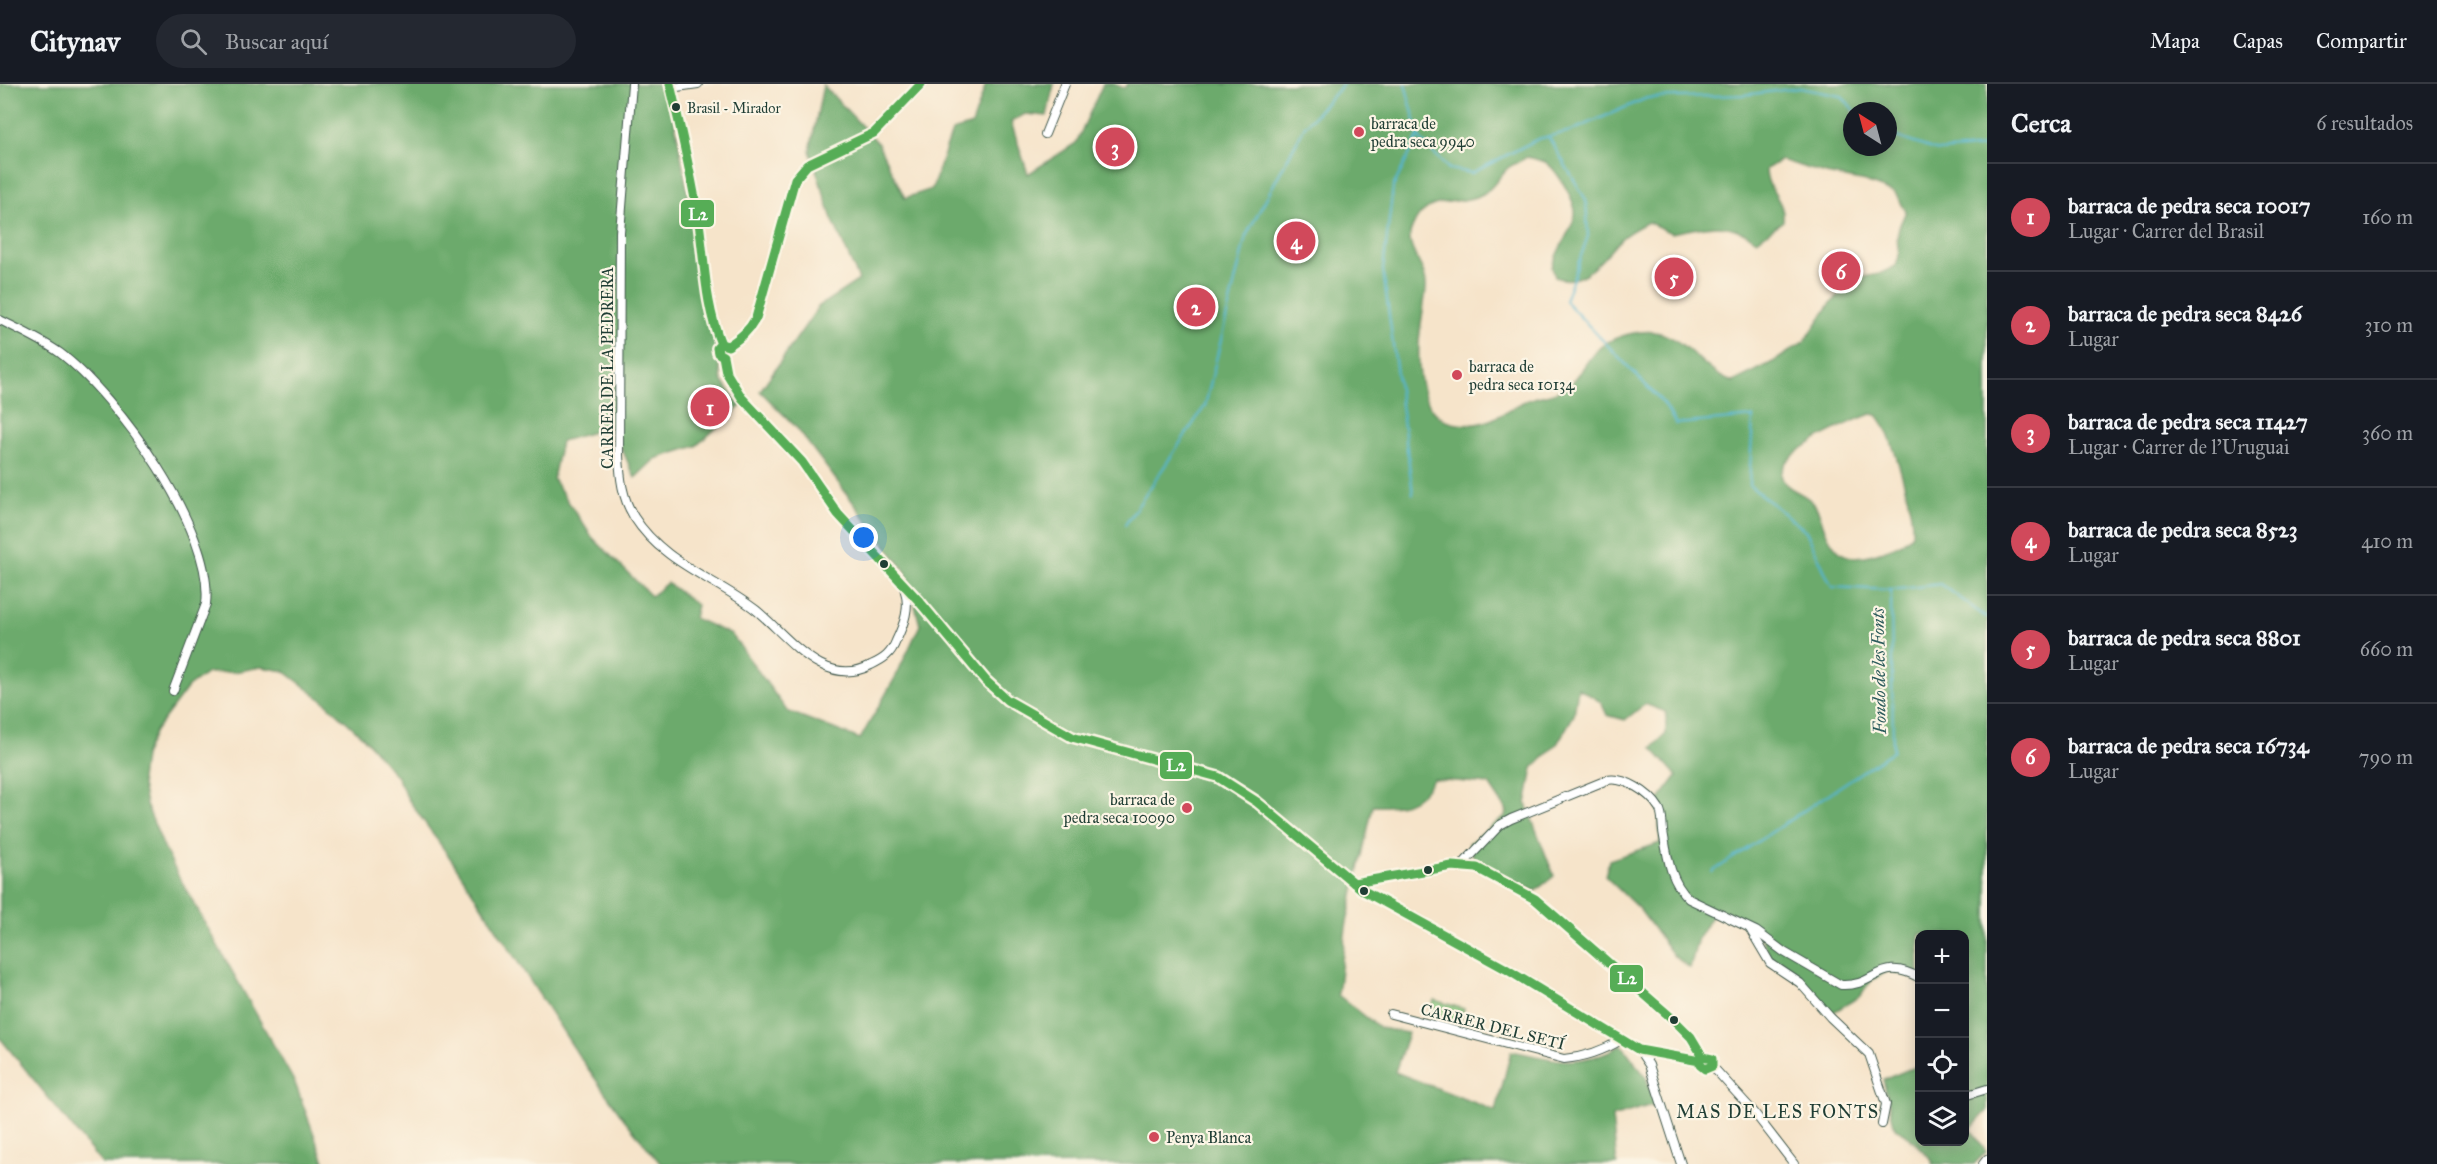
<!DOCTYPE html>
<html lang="es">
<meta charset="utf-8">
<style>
:root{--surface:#171b24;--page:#242831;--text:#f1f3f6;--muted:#9ea1a6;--line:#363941;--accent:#d1495b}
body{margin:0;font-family:"IM FELL Great Primer",serif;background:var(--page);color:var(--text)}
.controls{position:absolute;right:18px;bottom:18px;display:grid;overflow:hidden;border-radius:12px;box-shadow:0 3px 15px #0003}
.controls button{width:54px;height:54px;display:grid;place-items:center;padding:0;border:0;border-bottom:2px solid var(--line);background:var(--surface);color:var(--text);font:30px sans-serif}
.compass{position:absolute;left:1843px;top:18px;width:54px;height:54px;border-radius:50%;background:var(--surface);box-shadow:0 3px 15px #0003;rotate:324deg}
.you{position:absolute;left:864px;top:454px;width:21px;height:21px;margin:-15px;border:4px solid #fff;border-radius:50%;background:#1a73e8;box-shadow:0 0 0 9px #1a73e833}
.badge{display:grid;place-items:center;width:39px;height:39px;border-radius:50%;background:var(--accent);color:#fff;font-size:20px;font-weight:700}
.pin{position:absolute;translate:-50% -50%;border:3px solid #fff;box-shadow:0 2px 6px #0006}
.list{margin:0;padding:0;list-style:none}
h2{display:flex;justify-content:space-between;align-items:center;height:78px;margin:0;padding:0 24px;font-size:26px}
h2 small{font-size:20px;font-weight:400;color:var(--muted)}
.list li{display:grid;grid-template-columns:39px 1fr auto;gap:18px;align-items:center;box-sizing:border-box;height:108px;padding:0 24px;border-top:2px solid var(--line)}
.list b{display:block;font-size:22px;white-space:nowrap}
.list p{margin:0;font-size:20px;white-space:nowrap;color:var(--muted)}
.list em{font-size:20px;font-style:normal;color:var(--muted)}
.icon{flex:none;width:33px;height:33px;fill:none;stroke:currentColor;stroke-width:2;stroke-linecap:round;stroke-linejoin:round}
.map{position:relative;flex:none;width:1987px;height:1080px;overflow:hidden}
header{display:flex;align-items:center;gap:36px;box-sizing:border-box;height:84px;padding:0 30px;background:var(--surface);border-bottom:2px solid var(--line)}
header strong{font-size:28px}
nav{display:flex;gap:33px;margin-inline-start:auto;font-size:21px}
.search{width:420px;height:54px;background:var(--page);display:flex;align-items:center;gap:15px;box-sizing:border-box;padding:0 21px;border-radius:33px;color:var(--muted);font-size:22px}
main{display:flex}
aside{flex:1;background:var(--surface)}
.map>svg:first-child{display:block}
.green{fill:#86c57c;stroke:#528158;stroke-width:1.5}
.forest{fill:#6caa6c;stroke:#467450;stroke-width:1.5;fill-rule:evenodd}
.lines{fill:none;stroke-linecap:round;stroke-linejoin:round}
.stream{stroke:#54b6d2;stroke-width:2}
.minor-casing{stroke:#3f564a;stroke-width:10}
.minor{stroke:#fff;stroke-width:8}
.bus-1-casing{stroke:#fcf5e5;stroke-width:14}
.bus-1{stroke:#56ad56;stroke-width:9}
.bus-dot{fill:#1f3d34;stroke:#fcf5e5;stroke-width:2}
.poi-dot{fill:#d1495b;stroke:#fcf5e5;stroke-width:2}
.labels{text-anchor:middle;stroke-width:4.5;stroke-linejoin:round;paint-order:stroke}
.bus-label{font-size:14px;fill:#1f3d34;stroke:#fcf5e5;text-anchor:start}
.poi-label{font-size:16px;fill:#1f3d34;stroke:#fcf5e5;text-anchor:start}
.street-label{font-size:16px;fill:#1f3d34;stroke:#fcf5e5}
.water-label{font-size:18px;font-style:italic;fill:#2c5b5c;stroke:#fcf5e5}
.neighbourhood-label{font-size:18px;letter-spacing:1.5px;fill:#1f3d34;stroke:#fcf5e5}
.line-badge{stroke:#fcf5e5;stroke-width:2}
.badge-label{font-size:16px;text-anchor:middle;font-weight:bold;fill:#fff}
</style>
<header>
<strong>Citynav</strong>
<div class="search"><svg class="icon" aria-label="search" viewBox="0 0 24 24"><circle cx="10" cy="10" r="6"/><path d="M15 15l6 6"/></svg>Buscar aquí</div>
<nav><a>Mapa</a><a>Capas</a><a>Compartir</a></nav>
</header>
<main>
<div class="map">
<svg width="1987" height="1080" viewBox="0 0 1987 1080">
<rect width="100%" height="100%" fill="#fcf5e5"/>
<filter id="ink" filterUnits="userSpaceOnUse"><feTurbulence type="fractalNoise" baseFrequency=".0167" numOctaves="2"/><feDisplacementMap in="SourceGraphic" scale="12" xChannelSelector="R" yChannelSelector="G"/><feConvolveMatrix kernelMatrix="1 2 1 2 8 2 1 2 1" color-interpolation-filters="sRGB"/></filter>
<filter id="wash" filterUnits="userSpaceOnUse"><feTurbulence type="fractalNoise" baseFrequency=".008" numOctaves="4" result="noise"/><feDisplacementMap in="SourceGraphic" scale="24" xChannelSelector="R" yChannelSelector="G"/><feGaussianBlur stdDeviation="1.35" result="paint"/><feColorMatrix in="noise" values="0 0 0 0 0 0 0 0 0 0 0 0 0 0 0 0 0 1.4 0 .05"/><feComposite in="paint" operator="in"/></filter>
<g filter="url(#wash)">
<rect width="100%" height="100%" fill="#f6e4ca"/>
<!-- green -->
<polygon class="green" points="1434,916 1464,925 1459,939 1430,930"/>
<!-- forest -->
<path class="forest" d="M0,0H668L722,297L741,322L696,362L655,375L635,394L612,343L561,357L553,395L592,453L651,512L667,499L697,521L694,534L732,551L787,627L860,655L896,592L920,541L906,488L796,343L760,307L819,222L859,196L831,132L810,67L823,1L877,58L905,114L932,105L952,47L972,41L986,0H1054L1047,32L1025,30L1011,38L1028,90L1076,59L1103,0H1113L1124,4L1128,0H1987V1027L1971,1045L1986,1068L1974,1080H1932L1933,1077L1905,1049L1895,1044L1883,996L1919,981L1920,1058H1964V850H1920L1919,899L1911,893L1888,887L1872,896L1859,913L1832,929L1802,898L1772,878L1756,842L1716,824L1698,854L1690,884L1674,872L1640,826L1605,792L1609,776L1660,759L1658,717L1677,692L1652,664L1666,650V628L1645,620L1625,636L1607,631L1601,618L1578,604L1574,631L1557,660L1533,684L1526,720L1554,792L1535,807L1475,778L1469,759L1505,732L1507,727L1489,700L1433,695C1418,721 1401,723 1373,722L1346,843L1338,911L1380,944L1408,949L1395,988L1496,1027L1511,967C1559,976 1576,985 1622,961L1646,993L1655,1020L1612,1033L1617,1080H661L624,1035L579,972L453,778L408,715L397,693L363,653L325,618L284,587L261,583L234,588L207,589L188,603L155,647L144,672L141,696L146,720L165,766L178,791L295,999L325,1080H102L0,954ZM1852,27H1888V63H1852ZM1527,73C1533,75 1540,76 1545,78C1556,84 1577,119 1575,131C1571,148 1557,165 1552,183L1555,193C1585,205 1604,171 1623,153C1630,147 1640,142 1648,138L1671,149C1707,143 1724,134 1757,156L1783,137C1786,116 1765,105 1766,85L1781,76L1826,90L1865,98L1895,109L1906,127L1899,143L1897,154L1899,172L1896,182L1879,190L1859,194L1831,219L1804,258L1775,277L1733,298C1698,287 1682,242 1641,248C1625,250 1607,256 1596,267C1585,278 1580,293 1568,302C1555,312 1535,311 1521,319C1507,327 1492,338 1476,340C1424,347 1417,299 1419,259C1420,241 1424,223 1426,205C1428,183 1408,170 1410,150C1410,147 1414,141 1415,138C1430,110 1459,123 1483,110C1494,104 1498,93 1508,84C1513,80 1521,77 1527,73ZM1871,330L1877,331C1892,347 1914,427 1912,450C1905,460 1892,464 1880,468C1847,479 1836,473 1823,441C1821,434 1819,426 1814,420C1804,407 1784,407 1781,390C1783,386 1784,380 1787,377C1802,360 1849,338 1871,330Z"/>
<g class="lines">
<!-- stream -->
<g class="stream">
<polyline points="1405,0 1420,55 1449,85 1472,89 1538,55 1571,47 1647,14 1743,11 1800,4 1841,12 1855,27"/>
<polyline points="1888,50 1938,67 1987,63"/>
<polyline points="1548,52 1586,116 1588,152 1565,217 1664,320 1676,340 1753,333 1749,401 1806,447 1832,503 1891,506 1893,667 1712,788"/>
<polyline points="1413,410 1383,186 1393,103 1418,53"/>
<polyline points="1125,441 1205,322 1246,152 1305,42 1343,0"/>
<polyline points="1891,506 1941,500 1987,534"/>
</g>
</g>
</g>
<g filter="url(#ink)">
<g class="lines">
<defs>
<g id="minor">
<path d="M632,0L620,148L619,371C620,393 622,414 634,433C663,479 715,494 756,526C788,552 824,606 871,581C884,575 891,570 896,557C904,540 911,523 904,504"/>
<polyline points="670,0 683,55 699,139 703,181 713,240 721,260"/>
<polyline points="670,4 698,0"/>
<polyline points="1045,50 1065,0"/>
<path d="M0,236C20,246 42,256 60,269C117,312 215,447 206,520L173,607"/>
<polyline points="721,260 717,264 718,269 723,272 726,288 742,314 802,378 838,430 918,516 986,597 1007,616 1072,653 1218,693 1257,718 1364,807 1380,816 1506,885 1639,966 1700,977"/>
<path d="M721,260L728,262C741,254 749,248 756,234L795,95L807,81L874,49L921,0"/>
<path d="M1460,783L1500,741L1511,735L1607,696C1625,693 1649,708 1659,724C1663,730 1662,739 1663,747C1667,771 1670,798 1689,815L1756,847L1784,868L1841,901C1877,903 1879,871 1920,894"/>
<polyline points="1354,799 1452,782 1477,784 1535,815 1674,936 1691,953 1703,973"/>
<polyline points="1750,845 1770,879 1800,899 1830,933 1869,970 1886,1020 1882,1040"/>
<path d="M1391,930L1564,975C1585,973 1603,967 1621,956"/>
<polyline points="1639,966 1649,981 1681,1080"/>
<polyline points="1700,977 1703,984 1712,982"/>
<polyline points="1712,982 1753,1027 1794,1080"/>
<polyline points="1964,1012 1987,1005"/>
<polyline points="1983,1080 1987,1075"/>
</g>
</defs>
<!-- minor casing -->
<use href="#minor" class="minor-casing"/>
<!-- minor -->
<use href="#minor" class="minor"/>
<defs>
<g id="bus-1">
<path d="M670,0C681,46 692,92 699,139C705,180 705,221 721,260"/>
<polyline points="721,260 717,264 718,269 723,272 726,288 742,314 802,378 838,430 918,516 986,597 1007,616 1072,653 1218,693 1257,718 1354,799"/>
<path d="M721,260L728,262C740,254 749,247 756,234L795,95L807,81L874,49L921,0"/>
<polygon points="1452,782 1477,784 1535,815 1674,936 1691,953 1703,973 1712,975 1712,982 1705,985 1700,981 1700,977 1639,966 1506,885 1364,807 1354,799"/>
</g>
</defs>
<!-- bus-1 casing -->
<use href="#bus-1" class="bus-1-casing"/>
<!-- bus-1 -->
<use href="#bus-1" class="bus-1"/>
</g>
</g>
<!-- markers -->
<g class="bus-dot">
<circle cx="676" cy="23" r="5"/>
<circle cx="884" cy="480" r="5"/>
<circle cx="1428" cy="786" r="5"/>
<circle cx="1364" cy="807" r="5"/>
<circle cx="1674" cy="936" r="5"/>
</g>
<g class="poi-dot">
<circle cx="1359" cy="48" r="6"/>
<circle cx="1457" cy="291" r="6"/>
<circle cx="1187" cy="724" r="6"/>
<circle cx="1154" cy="1053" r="6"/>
</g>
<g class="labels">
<!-- bus labels -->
<g class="bus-label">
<text x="687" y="29">Brasil - Mirador</text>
</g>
<!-- poi labels -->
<g class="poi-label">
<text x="1371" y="45">barraca de<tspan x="1371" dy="18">pedra seca 9940</tspan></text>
<text x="1469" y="288">barraca de<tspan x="1469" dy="18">pedra seca 10134</tspan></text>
<text x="1175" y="721" text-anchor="end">barraca de<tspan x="1175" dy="18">pedra seca 10090</tspan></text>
<text x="1166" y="1059">Penya Blanca</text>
</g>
<!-- street labels -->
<g class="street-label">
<text transform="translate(607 284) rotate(-90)" y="6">CARRER DE LA PEDRERA</text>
<text transform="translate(1493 942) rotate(14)" y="6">CARRER DEL SETÍ</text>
</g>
<!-- water labels -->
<g class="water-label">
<text transform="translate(1879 587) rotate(-91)" y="6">Fondo de les Fonts</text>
</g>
<!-- neighbourhood labels -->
<g class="neighbourhood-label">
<text x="1778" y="1034">MAS DE LES FONTS</text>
</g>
</g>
<g class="line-badge">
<rect x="680" y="115" width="35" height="29" rx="6" fill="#56ad56"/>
<rect x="1159" y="667" width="34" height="29" rx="6" fill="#56ad56"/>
<rect x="1609" y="880" width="35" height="29" rx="6" fill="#56ad56"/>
</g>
<g class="badge-label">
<text x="698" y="136">L2</text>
<text x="1176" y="687">L2</text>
<text x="1627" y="900">L2</text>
</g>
</svg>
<div class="controls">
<button>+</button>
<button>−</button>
<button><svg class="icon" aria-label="locate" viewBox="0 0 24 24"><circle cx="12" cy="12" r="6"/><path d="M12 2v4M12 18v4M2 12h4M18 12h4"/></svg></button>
<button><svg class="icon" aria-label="layers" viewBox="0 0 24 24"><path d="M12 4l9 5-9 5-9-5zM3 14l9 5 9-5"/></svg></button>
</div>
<svg class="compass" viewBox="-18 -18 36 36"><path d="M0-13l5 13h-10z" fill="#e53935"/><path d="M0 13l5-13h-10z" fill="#9ea1a6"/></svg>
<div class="you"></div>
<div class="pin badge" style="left:710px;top:323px">1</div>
<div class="pin badge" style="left:1196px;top:223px">2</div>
<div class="pin badge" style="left:1115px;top:63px">3</div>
<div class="pin badge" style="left:1296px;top:157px">4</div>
<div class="pin badge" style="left:1674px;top:193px">5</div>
<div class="pin badge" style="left:1841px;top:187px">6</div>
</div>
<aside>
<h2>Cerca<small>6 resultados</small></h2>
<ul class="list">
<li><span class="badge">1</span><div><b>barraca de pedra seca 10017</b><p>Lugar · Carrer del Brasil</p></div><em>160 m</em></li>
<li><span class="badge">2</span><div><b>barraca de pedra seca 8426</b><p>Lugar</p></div><em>310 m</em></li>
<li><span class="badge">3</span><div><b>barraca de pedra seca 11427</b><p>Lugar · Carrer de l'Uruguai</p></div><em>360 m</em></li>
<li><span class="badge">4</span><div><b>barraca de pedra seca 8523</b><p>Lugar</p></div><em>410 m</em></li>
<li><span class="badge">5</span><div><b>barraca de pedra seca 8801</b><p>Lugar</p></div><em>660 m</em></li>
<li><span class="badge">6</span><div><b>barraca de pedra seca 16734</b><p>Lugar</p></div><em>790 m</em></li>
</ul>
</aside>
</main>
